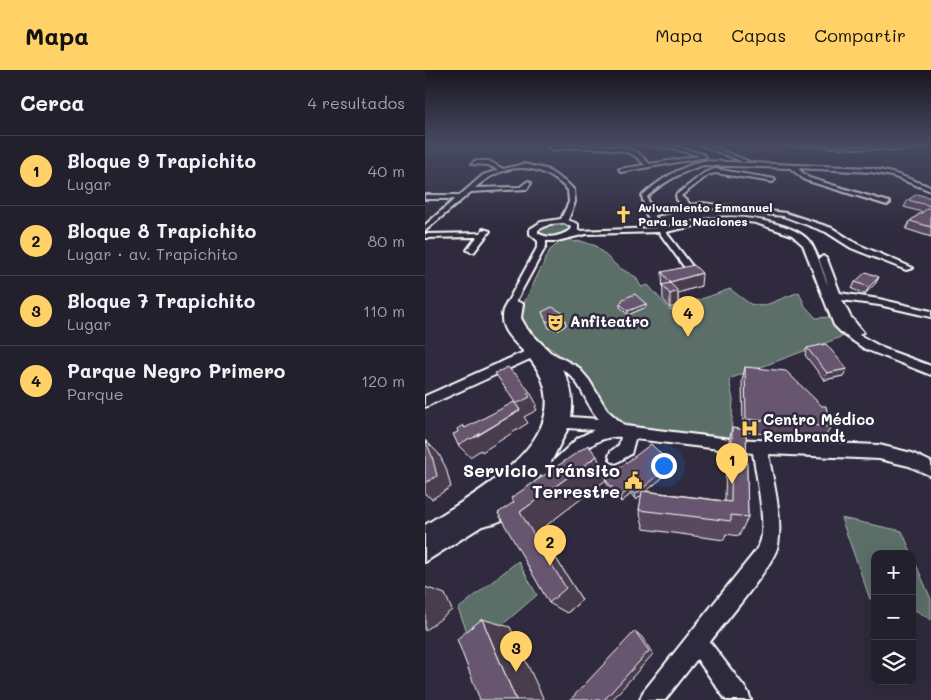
<!DOCTYPE html>
<html lang="es">
<meta charset="utf-8">
<style>
:root{--surface:#23202e;--page:#2b2836;--text:#f1f3f6;--muted:#a3a3aa;--line:#403e4a;--accent:#ffd166}
body{margin:0;font-family:Mali,sans-serif;background:var(--page);color:var(--text)}
.controls{position:absolute;right:15px;bottom:15px;display:grid;overflow:hidden;border-radius:10px;box-shadow:0 5px 20px #0002}
.controls button{width:45px;height:45px;display:grid;place-items:center;padding:0;border:0;border-bottom:1px solid var(--line);background:var(--surface);color:var(--text);font:25px sans-serif}
.you{position:absolute;left:238px;top:395px;width:18px;height:18px;margin:-12px;border:4px solid #fff;border-radius:50%;background:#1a73e8;box-shadow:0 0 0 8px #1a73e833}
.badge{display:grid;place-items:center;width:32px;height:32px;border-radius:50%;background:var(--accent);color:#111;font-size:16px;font-weight:700}
.pin{position:absolute;translate:-50% -41px;filter:drop-shadow(0 1px 2px #0008)}
.pin::after{content:'';position:absolute;top:26px;width:18px;height:15px;background:inherit;clip-path:polygon(0 0,100% 0,50% 100%)}
.list{margin:0;padding:0;list-style:none}
h2{display:flex;justify-content:space-between;align-items:center;height:65px;margin:0;padding:0 20px;font-size:21px}
h2 small{font-size:16px;font-weight:400;color:var(--muted)}
.list li{display:grid;grid-template-columns:32px 1fr auto;gap:15px;align-items:center;box-sizing:border-box;height:70px;padding:0 20px;border-top:1px solid var(--line)}
.list b{display:block;font-size:19px;white-space:nowrap}
.list p{margin:0;font-size:16px;white-space:nowrap;color:var(--muted)}
.list em{font-size:16px;font-style:normal;color:var(--muted)}
.icon{flex:none;width:28px;height:28px;fill:none;stroke:currentColor;stroke-width:2;stroke-linecap:round;stroke-linejoin:round}
.map{position:relative;flex:none;width:506px;height:630px;overflow:hidden}
header{display:flex;align-items:center;gap:30px;box-sizing:border-box;height:70px;padding:0 25px;background:var(--accent);color:#111}
header strong{font-size:24px}
nav{display:flex;gap:28px;margin-inline-start:auto;font-size:18px}
main{display:flex}
aside{flex:1;background:var(--surface)}
.map>svg:first-child{display:block}
.green{fill:#5b6e67;stroke:#adb6b3}
.lines{fill:none;stroke-linecap:round;stroke-linejoin:round}
.minor-casing{stroke:#fff;stroke-width:4}
.minor{fill:#2f2a3d;fill-rule:evenodd}
.wall{fill:#594a5f;stroke:#fff}
.shaded-wall{fill:#483c4e;stroke:#fff}
.building{fill:#67566f;stroke:#fff}
.labels{text-anchor:middle;stroke-width:5;stroke-linejoin:round;paint-order:stroke}
.far-poi-label{font-size:12px;font-weight:bold;fill:#fff;stroke:#2f2a3d;text-anchor:start}
.poi-label{font-size:15px;font-weight:bold;fill:#fff;stroke:#2f2a3d;text-anchor:start}
.near-poi-label{font-size:18px;font-weight:bold;fill:#fff;stroke:#2f2a3d;text-anchor:end}
</style>
<header>
<strong>Mapa</strong>
<nav><a>Mapa</a><a>Capas</a><a>Compartir</a></nav>
</header>
<main>
<aside>
<h2>Cerca<small>4 resultados</small></h2>
<ul class="list">
<li><span class="badge">1</span><div><b>Bloque 9 Trapichito</b><p>Lugar</p></div><em>40 m</em></li>
<li><span class="badge">2</span><div><b>Bloque 8 Trapichito</b><p>Lugar · av. Trapichito</p></div><em>80 m</em></li>
<li><span class="badge">3</span><div><b>Bloque 7 Trapichito</b><p>Lugar</p></div><em>110 m</em></li>
<li><span class="badge">4</span><div><b>Parque Negro Primero</b><p>Parque</p></div><em>120 m</em></li>
</ul>
</aside>
<div class="map">
<svg width="506" height="630" viewBox="0 0 506 630">
<rect width="100%" height="100%" fill="#2f2a3d"/>
<filter id="ink" filterUnits="userSpaceOnUse"><feTurbulence type="fractalNoise" baseFrequency=".02" numOctaves="2"/><feDisplacementMap in="SourceGraphic" scale="10" xChannelSelector="R" yChannelSelector="G"/><feConvolveMatrix kernelMatrix="1 2 1 2 8 2 1 2 1" color-interpolation-filters="sRGB"/></filter>
<g filter="url(#ink)">
<!-- green -->
<g class="green">
<path d="M127,153H140L146,156V159C138,167 123,169 114,162L115,158Z"/>
<path d="M146,167L148,172L156,171L171,176L193,197L211,207L216,217L223,215L245,240L305,219L325,234L338,236L374,222L380,236L391,248L405,247L419,266L304,309L308,330L306,367C272,363 215,361 184,348C172,331 160,313 147,297C131,276 99,270 95,241L125,180L135,172Z"/>
<polygon points="416,448 477,461 487,484 450,484 450,527 445,529"/>
<polygon points="487,485 506,529 506,550 487,538"/>
<polygon points="93,491 112,525 49,579 33,539"/>
</g>
<g class="lines">
<defs>
<g id="minor">
<path d="M121,75H126L128,77C146,75 197,73 213,83C217,86 221,91 225,94L275,86L247,78L216,75L247,76L278,84L281,87L196,102L194,99L220,95C216,91 212,87 208,85C191,76 146,77 127,80Z"/>
<polygon points="276,75 282,75 323,91 318,92"/>
<polygon points="362,75 477,78 501,75 477,80"/>
<path d="M49,91H64L78,99L99,94L121,99L142,113L149,120L150,132L143,150L153,154V161L231,158L221,144L217,126C233,110 256,97 278,91L446,98L471,104L506,117V121L467,106L446,102L372,98L384,108L464,132L465,133L462,135L380,110L365,98L278,95C259,101 236,113 222,127L227,141L260,136L252,130L251,125L279,103L290,99L350,109L348,112L290,103L283,105L256,126L266,135L277,133L361,143L407,158L432,174L488,198L481,200L426,178L401,162L358,146L277,137L229,145L238,158C282,149 304,142 348,153C362,157 376,161 385,172C393,183 397,202 403,215L394,189L398,186L402,189L415,223L454,229L506,241V247L454,235L417,230L425,246L438,262L434,265L460,279L506,296V305L440,279L418,264L409,255L378,175L367,165L331,153L308,150L291,151L241,162L267,196L263,199L260,198L234,162L161,164L132,171H121V176L91,231L98,234L96,248L102,259L125,282L153,297L164,310L182,340L200,356L305,369L454,375L487,383L506,392V406L484,396L454,389L343,384C348,410 358,448 353,475C349,495 300,552 285,572L323,622L326,630H301L272,589L240,630H215L218,622L321,493C326,487 332,480 335,473C342,456 331,403 328,383L210,369L206,384L191,393L186,391L184,386L186,381L194,375L196,367C168,364 148,392 129,410L124,412L119,410L116,405L91,430L95,431L97,437L95,443L70,453L57,456L0,492V455C52,422 164,364 105,289L0,337V326L99,282C87,269 73,259 78,240L113,176V171L105,164V159L116,152L136,149L144,132L143,120C114,91 80,91 50,118L95,117L103,111L106,113L102,119L46,122L0,161V155L30,129H0V125H35L58,105L73,100L63,95L47,94ZM139,153L146,157L145,160C136,166 123,170 113,163V160L125,154ZM137,299C157,310 159,333 174,349L146,347C149,329 146,314 137,299ZM143,358L169,360L153,368L125,394Z"/>
<polygon points="58,159 65,161 49,182 46,182 42,180 52,167 0,168 0,164 56,163"/>
</g>
</defs>
<!-- minor casing -->
<use href="#minor" class="minor-casing"/>
<!-- minor -->
<use href="#minor" class="minor"/>
</g>
<!-- wall -->
<g class="wall">
<polygon points="506,128 506,167 481,159 485,151 497,142 479,137 483,130"/>
<polygon points="237,202 276,216 253,223 253,235 245,238 238,229"/>
<polygon points="454,207 450,214 440,224 427,219 430,212"/>
<polygon points="195,234 221,237 203,245 195,237"/>
<polygon points="117,242 140,250 141,255 134,260 124,258"/>
<polygon points="382,278 418,306 399,310 380,285"/>
<polygon points="320,297 406,357 398,370 321,362 323,447 314,466 301,464 299,470 219,459 214,440 217,425 211,430 206,424 196,432 182,414 180,410 114,461 157,530 142,543 73,443 181,409 244,392 244,397 236,404 237,408 221,421 300,431 301,384 307,358 318,360 317,311"/>
</g>
<!-- shaded-wall -->
<g class="shaded-wall">
<polygon points="277,203 276,216 253,223 253,235 245,238 245,212"/>
<polygon points="454,207 450,214 440,224 444,217"/>
<polygon points="221,234 221,237 203,245 203,241"/>
<polygon points="138,243 141,255 134,260 132,253"/>
<polygon points="422,299 418,306 399,310 402,303"/>
<polygon points="105,322 112,335 110,336 112,340 99,347 103,353 57,382 56,380 45,387 33,375 38,355 49,368 95,340 91,334 102,323"/>
<polygon points="0,370 14,384 21,398 26,417 7,429 0,424"/>
<polygon points="172,386 181,410 114,461 157,530 142,543 124,533 95,442"/>
<polygon points="244,392 244,397 236,404 237,408 211,430 210,425 234,400"/>
<polygon points="204,419 206,424 196,432 195,427"/>
<polygon points="0,517 20,524 27,540 0,561"/>
<polygon points="57,549 85,557 119,630 91,630"/>
<polygon points="210,561 217,567 228,584 187,630 179,630"/>
</g>
<!-- building -->
<g class="building">
<polygon points="492,124 506,128 506,136 483,130"/>
<polygon points="506,136 506,157 485,151"/>
<polygon points="269,195 277,203 245,212 237,202"/>
<polygon points="441,202 454,207 444,217 430,212"/>
<polygon points="245,213 253,221 245,224 237,215"/>
<polygon points="210,224 221,234 203,241 195,234 198,229"/>
<polygon points="127,237 138,243 139,248 132,253 121,251 117,242"/>
<polygon points="401,274 422,299 402,303 382,278"/>
<polygon points="83,297 89,304 90,303 105,322 102,323 105,327 91,334 70,303"/>
<polygon points="320,297 361,301 397,336 401,336 406,357 321,349"/>
<polygon points="89,332 95,340 46,369 45,368 33,375 28,364 33,362 32,359 38,355 40,358"/>
<polygon points="307,358 321,360 323,447 306,445 306,451 214,440 217,421 306,432"/>
<polygon points="0,372 1,372 7,386 12,406 0,413"/>
<polygon points="226,374 244,392 234,400 236,403 210,425 204,419 195,427 180,409"/>
<polygon points="163,375 172,386 95,442 141,518 124,533 73,443 89,432 86,428"/>
<polygon points="57,549 91,630 55,630 32,569"/>
<polygon points="210,561 224,581 179,630 145,630"/>
</g>
</g>
<!-- sky -->
<linearGradient id="sky" x2="0" y2="1"><stop stop-color="#1a1722"/><stop offset="0.46" stop-color="#474a62"/><stop offset="1" stop-color="#474a62" stop-opacity="0"/></linearGradient>
<rect width="506" height="163" fill="url(#sky)"/>
<!-- icons -->
<defs>
<symbol id="church-bare" viewBox="-9 -9 18 18"><path d="M-1.2-6h2.4v3.5h3.3v2.4h-3.3V6h-2.4V-.1h-3.3v-2.4h3.3Z" fill="#ffd166" stroke="#2f2a3d" stroke-width="2.5" paint-order="stroke"/></symbol>
<symbol id="theatre-bare" viewBox="-9 -9 18 18"><path d="M-5-5.5Q0-4 5-5.5V0Q5 5 0 6Q-5 5-5 0ZM-3.3-2.5H-1v1.5H-3.3ZM1-2.5H3.3v1.5H1ZM-2.8 1Q0 5.5 2.8 1Z" fill="#ffd166" stroke="#2f2a3d" stroke-width="2.5" paint-order="stroke"/></symbol>
<symbol id="hospital-bare" viewBox="-9 -9 18 18"><path d="M-5-5h3v3.5h4V-5h3V5h-3V1.5h-4V5h-3Z" fill="#ffd166" stroke="#2f2a3d" stroke-width="2.5" paint-order="stroke"/></symbol>
<symbol id="civic-bare" viewBox="-9 -9 18 18"><path d="M-.6-6.5H3V-4.5H.6V-3L4-1V1h2V6H-6V1h2V-1L-.6-3ZM-1.2 2.5V6h2.4V2.5Z" fill="#ffd166" stroke="#2f2a3d" stroke-width="2.5" paint-order="stroke"/></symbol>
</defs>
<g fill-rule="evenodd">
<use href="#church-bare" x="186" y="132" width="25" height="25"/>
<use href="#theatre-bare" x="118" y="240" width="25" height="25"/>
<use href="#hospital-bare" x="312" y="346" width="25" height="25"/>
<use href="#civic-bare" x="196" y="398" width="25" height="25"/>
</g>
<g class="labels">
<!-- far-poi labels -->
<g class="far-poi-label">
<text x="213" y="142">Avivamiento Emmanuel<tspan x="213" dy="14">Para las Naciones</tspan></text>
</g>
<!-- poi labels -->
<g class="poi-label">
<text x="145" y="257">Anfiteatro</text>
<text x="338" y="355">Centro Médico<tspan x="338" dy="17">Rembrandt</tspan></text>
</g>
<!-- near-poi labels -->
<g class="near-poi-label">
<text x="195" y="407">Servicio Tránsito<tspan x="195" dy="21">Terrestre</tspan></text>
</g>
</g>
</svg>
<div class="controls">
<button>+</button>
<button>−</button>
<button><svg class="icon" aria-label="layers" viewBox="0 0 24 24"><path d="M12 4l9 5-9 5-9-5zM3 14l9 5 9-5"/></svg></button>
</div>
<div class="you"></div>
<div class="pin badge" style="left:307px;top:414px">1</div>
<div class="pin badge" style="left:125px;top:496px">2</div>
<div class="pin badge" style="left:91px;top:602px">3</div>
<div class="pin badge" style="left:263px;top:267px">4</div>
</div>
</main>
